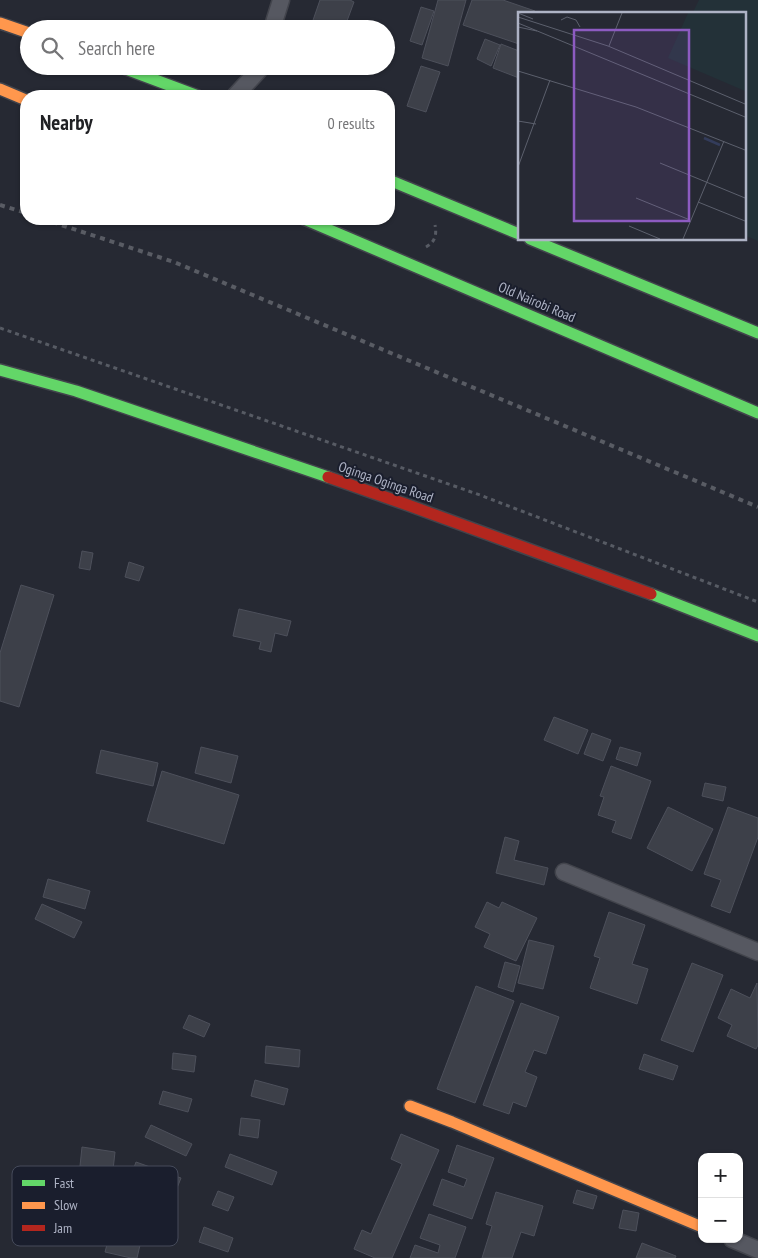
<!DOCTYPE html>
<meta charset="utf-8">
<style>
:root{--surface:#fff;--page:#f2f2f2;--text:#202124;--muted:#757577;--line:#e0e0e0}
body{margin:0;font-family:"PT Sans Narrow",sans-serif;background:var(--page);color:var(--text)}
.controls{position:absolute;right:15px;bottom:15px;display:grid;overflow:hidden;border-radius:10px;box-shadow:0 1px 4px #0004}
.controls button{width:45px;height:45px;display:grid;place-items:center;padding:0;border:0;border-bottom:1px solid var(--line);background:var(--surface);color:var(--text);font:25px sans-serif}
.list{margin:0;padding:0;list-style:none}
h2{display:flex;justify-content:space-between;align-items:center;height:65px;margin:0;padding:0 20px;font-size:21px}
h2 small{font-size:16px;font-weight:400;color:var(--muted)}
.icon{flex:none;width:28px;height:28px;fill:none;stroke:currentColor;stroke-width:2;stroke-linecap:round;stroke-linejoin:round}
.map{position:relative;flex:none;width:758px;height:1258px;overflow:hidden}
.search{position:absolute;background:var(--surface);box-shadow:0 1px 4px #0004;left:20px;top:20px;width:375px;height:55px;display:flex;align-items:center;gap:12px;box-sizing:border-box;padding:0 18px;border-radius:28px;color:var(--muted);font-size:19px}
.panel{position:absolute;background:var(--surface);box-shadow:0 1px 4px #0004;left:20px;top:90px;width:375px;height:135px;border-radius:20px}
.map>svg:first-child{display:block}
.green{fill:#233138}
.building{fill:#3d4049;stroke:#4d505b}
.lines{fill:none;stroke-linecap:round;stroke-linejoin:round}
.street-casing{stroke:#42444c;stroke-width:19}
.fast-casing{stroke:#42444c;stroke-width:14}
.slow-casing{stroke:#42444c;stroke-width:14}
.jam-casing{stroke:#42444c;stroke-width:14}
.path{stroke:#575b64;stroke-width:3;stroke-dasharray:4 4;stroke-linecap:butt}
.street{stroke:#565861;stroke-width:16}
.fast{stroke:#63d668;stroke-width:11}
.slow{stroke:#ff974d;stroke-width:11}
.jam{stroke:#b3261e;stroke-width:11}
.rail{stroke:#595c64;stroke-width:4;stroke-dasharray:5 5;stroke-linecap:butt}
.labels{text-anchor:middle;stroke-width:4;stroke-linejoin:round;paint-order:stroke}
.street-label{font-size:14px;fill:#aeb3c5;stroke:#1a1e2d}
.inset-river{fill:none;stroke:#333c5b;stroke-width:2.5}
.inset-road{fill:none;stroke:#5c606d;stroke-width:1}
.view{fill:#8d5bc1;fill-opacity:0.15;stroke:#8d5bc1;stroke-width:2.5}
.inset-edge{fill:none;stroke:#aeb3c5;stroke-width:2.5}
.key{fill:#1a1e2d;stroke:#464b5b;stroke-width:1}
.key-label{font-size:14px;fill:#aeb3c5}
</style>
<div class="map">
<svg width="758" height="1258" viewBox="0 0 758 1258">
<rect width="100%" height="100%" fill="#262933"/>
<!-- green -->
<polygon class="green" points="699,0 758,0 758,241 744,235 744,14 692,14"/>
<!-- building -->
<g class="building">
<polygon points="320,0 350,0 354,2 344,29 310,29"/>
<polygon points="438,0 466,0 448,66 422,58"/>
<polygon points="472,0 503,0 535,11 534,14 519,14 519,44 463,25"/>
<polygon points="421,7 434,11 422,45 410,41"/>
<polygon points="485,39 500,45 491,66 477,59"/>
<polygon points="501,44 519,51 519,78 493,68"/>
<polygon points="421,66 440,72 426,112 407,106"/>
<polygon points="82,551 93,553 90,570 79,568"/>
<polygon points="129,562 144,567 139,581 125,577"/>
<polygon points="21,585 54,595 19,707 0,701 0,653"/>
<polygon points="239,609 291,621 287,636 275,633 271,652 259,649 261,642 233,636"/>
<polygon points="554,717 588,730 578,754 544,740"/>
<polygon points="592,733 611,740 603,761 584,754"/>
<polygon points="201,747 238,756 231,783 195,773"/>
<polygon points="620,747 641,753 637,766 616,759"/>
<polygon points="101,750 158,763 153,786 96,773"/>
<polygon points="611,766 651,781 631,839 612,832 616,821 598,815 604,797 600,796"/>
<polygon points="162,771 239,795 224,844 147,821"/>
<polygon points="705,783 726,787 723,801 702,796"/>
<polygon points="668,807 713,829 692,871 647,848"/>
<polygon points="728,807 758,818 758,837 730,913 711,906 721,880 704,874"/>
<polygon points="505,837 519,841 514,860 548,868 544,885 496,873"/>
<polygon points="48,879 90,891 85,909 43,897"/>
<polygon points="487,902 499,908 502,902 537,918 516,961 484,947 490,934 475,927"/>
<polygon points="42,904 82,922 74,938 35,919"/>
<polygon points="609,912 645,925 632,964 648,969 637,1004 590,988 600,958 594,956"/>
<polygon points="529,940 554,946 543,989 518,983"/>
<polygon points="505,962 520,966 513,992 498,987"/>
<polygon points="692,963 723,975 693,1052 661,1040"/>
<polygon points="757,983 758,1045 756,1049 727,1036 732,1025 718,1018 731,989 750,998"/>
<polygon points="476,986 514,1001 475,1103 437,1089"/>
<polygon points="521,1003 559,1017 546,1054 534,1050 525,1072 537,1077 526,1107 513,1102 509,1114 483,1105"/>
<polygon points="189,1015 210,1024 204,1037 183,1028"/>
<polygon points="266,1046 300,1050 299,1067 265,1063"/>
<polygon points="173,1053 196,1056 194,1072 172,1069"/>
<polygon points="644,1054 678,1066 673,1080 639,1069"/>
<polygon points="255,1080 288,1089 284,1105 251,1096"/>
<polygon points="163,1091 192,1099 188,1112 159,1104"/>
<polygon points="241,1118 260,1120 258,1138 239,1135"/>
<polygon points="151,1125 192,1144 186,1156 145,1137"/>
<polygon points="401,1134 439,1150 392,1258 375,1258 354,1249 362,1230 371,1234 402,1164 391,1159"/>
<polygon points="457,1145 494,1158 472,1219 433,1205 442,1179 464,1187 467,1179 448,1172"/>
<polygon points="82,1147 115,1152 113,1170 80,1166"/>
<polygon points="230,1154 277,1172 272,1185 225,1167"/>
<polygon points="136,1162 181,1178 175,1193 131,1176"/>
<polygon points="577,1190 597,1196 593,1209 573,1203"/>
<polygon points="218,1191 234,1197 228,1211 212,1205"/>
<polygon points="496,1192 543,1206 534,1236 521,1232 512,1258 482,1258 492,1226 486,1224"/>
<polygon points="623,1210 639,1213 636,1231 619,1228"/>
<polygon points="429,1214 466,1227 455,1258 410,1258 415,1245 438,1253 440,1245 420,1238"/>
<polygon points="204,1227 233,1238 228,1252 199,1242"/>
<polygon points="109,1237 140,1245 137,1258 131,1258 105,1252"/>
<polygon points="642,1243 676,1256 675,1258 636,1258"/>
</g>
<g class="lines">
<defs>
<g id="street">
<polyline points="272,29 281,0"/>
<polyline points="235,96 259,70 260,66"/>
<polyline points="564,872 758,952"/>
<polyline points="732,1239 758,1250"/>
</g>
<g id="fast">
<polyline points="118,66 198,96"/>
<polyline points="389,180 519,234"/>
<polyline points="304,219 758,413"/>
<polyline points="530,239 758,333"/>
<polyline points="0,370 76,391 328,477"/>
<polyline points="651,594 758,636"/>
</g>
<g id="slow">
<polyline points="0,23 29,33"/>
<polyline points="0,89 26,100"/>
<polyline points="410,1106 452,1122 702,1227"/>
</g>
<polyline id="jam" points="328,477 405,504 651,594"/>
</defs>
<!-- street casing -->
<use href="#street" class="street-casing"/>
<!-- fast casing -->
<use href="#fast" class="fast-casing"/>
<!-- slow casing -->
<use href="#slow" class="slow-casing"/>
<!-- jam casing -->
<use href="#jam" class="jam-casing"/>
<!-- path -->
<g class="path">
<path d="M426,247C435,242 437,235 435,225"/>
<polyline points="0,328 480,495 758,602"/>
</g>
<!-- street -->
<use href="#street" class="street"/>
<!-- fast -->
<use href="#fast" class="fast"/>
<!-- slow -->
<use href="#slow" class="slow"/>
<!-- jam -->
<use href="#jam" class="jam"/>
<!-- rail -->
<g class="rail">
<polyline points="0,205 26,213"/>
<polyline points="43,219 174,262 758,507"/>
</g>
</g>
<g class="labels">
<!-- street labels -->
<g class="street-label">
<text transform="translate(537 302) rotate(23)" y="5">Old Nairobi Road</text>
<text transform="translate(386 482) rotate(19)" y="5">Oginga Oginga Road</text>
</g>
</g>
<!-- overview -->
<g transform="translate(518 12)">
<rect width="228" height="228" fill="#262933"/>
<path d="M170,1H227V79L150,46Z" fill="#233138"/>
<path class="inset-river" d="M186,126L202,133"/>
<path class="inset-road" d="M0,1L15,7M0,5L90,34L227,92M43,8L49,5L58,8L62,15M0,11L227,105M0,15L19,19M91,34L104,1M0,59L118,95L227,138M0,109L18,112M142,151L227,186M0,155L32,68M118,186L172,208M180,190L227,209M111,214L142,227M165,227L206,129"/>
<path class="view" d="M56,18H171V209H56Z"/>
<rect width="228" height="228" class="inset-edge"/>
</g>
<!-- legend -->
<rect x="12" y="1166" width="166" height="80" rx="8" class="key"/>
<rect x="22" y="1180" width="23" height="6" fill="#63d668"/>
<rect x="22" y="1202" width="23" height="7" fill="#ff974d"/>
<rect x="22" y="1225" width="23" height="6" fill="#b3261e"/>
<g class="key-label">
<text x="54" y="1188">Fast</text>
<text x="54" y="1210">Slow</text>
<text x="54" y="1233">Jam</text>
</g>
</svg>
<div class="controls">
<button>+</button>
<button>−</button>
</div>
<div class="search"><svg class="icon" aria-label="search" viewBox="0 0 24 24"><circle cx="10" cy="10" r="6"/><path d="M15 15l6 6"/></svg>Search here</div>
<section class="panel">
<h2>Nearby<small>0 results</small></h2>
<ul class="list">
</ul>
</section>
</div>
